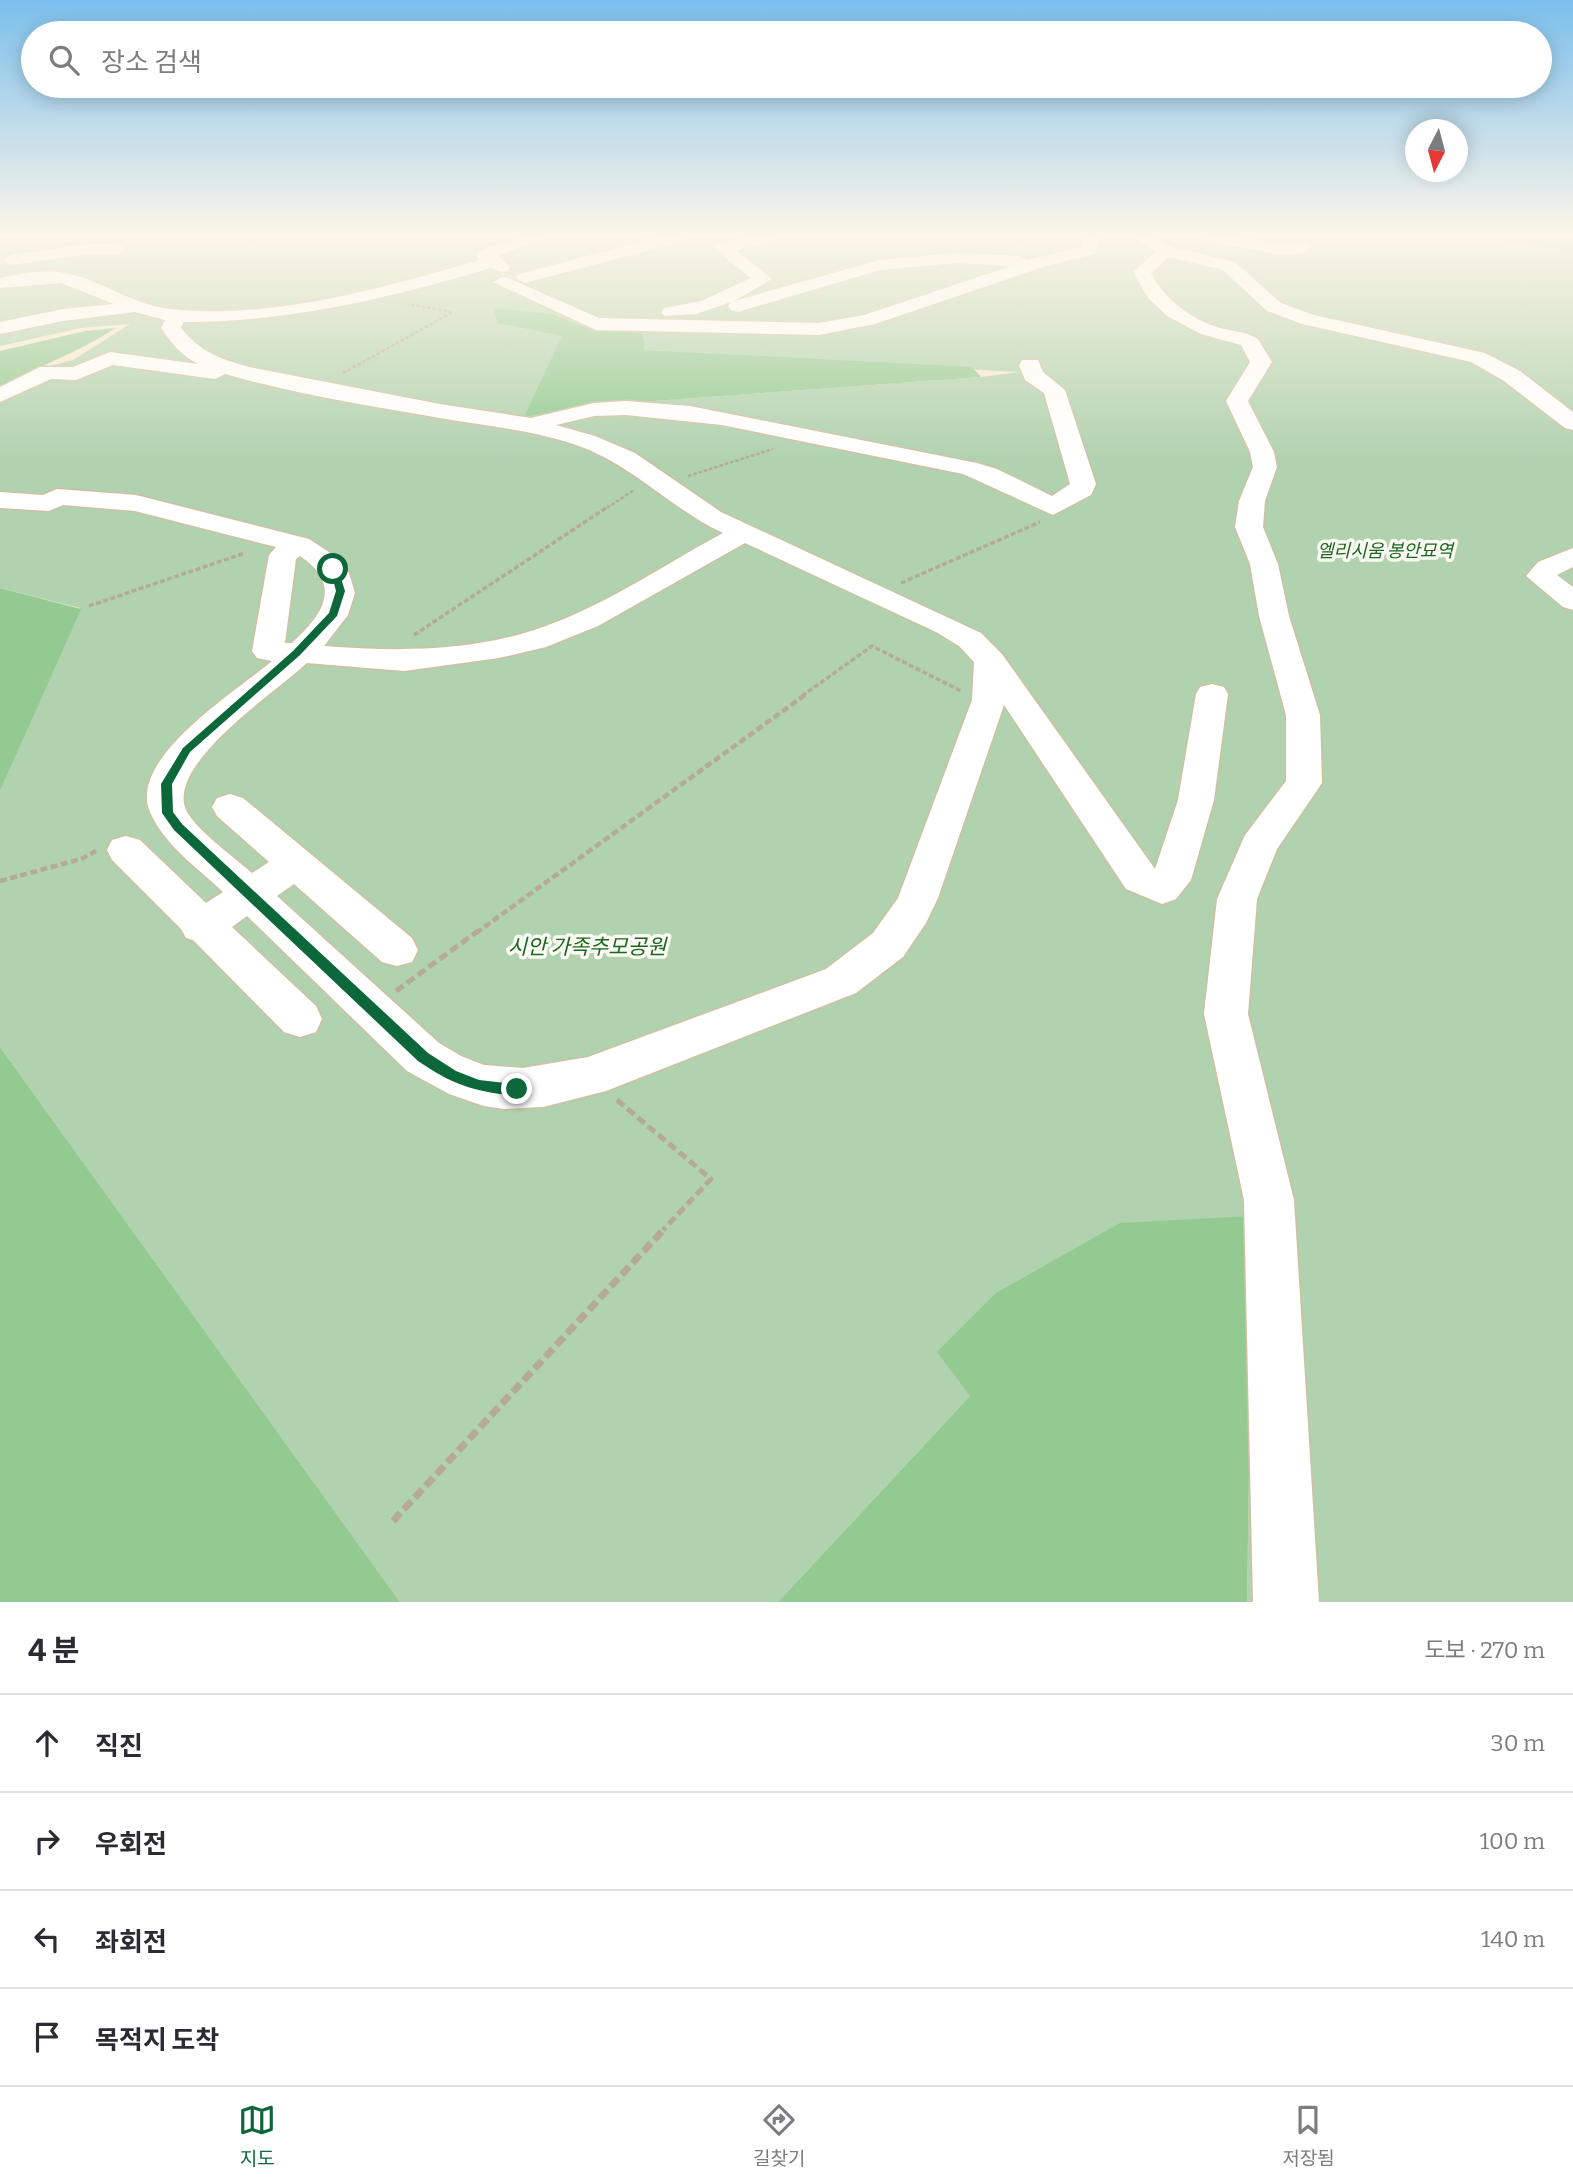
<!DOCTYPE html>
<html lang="ko">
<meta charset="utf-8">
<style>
:root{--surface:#fff;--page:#f2f2f3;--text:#2b2b33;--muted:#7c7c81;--line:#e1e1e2;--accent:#0c683b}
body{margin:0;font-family:Bitter,"Noto Sans KR",serif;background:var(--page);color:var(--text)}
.compass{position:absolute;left:1405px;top:119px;width:63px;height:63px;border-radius:50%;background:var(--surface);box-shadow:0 4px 18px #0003;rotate:186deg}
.stop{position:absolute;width:21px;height:21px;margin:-16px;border:5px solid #0c683b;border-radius:50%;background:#fff}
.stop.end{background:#0c683b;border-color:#fff;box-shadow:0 2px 7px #0008}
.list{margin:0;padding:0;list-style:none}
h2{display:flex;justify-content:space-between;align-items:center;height:91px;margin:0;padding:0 28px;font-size:30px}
h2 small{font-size:23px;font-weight:400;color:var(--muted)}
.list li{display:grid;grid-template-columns:46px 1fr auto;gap:21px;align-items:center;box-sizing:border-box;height:98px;padding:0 28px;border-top:2px solid var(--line)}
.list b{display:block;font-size:26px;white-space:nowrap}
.list em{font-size:23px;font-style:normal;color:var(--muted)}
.icon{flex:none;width:38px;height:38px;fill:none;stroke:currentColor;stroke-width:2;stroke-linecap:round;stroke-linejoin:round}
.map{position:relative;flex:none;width:1573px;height:1602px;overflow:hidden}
.search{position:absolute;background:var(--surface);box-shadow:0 4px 18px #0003;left:21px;right:21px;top:21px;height:77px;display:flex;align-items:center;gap:18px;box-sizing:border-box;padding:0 24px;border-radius:38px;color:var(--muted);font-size:26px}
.sheet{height:483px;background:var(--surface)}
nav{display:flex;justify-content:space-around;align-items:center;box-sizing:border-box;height:98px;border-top:2px solid var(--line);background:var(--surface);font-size:19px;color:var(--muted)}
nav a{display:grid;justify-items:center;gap:4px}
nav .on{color:var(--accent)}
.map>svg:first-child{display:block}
.green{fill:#b0d2af;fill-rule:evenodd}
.forest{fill:#92ca92}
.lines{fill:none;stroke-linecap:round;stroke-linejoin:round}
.minor-casing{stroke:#cfc0a4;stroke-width:3}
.path-far4{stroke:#b6aa94;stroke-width:2.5;stroke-dasharray:3.5 2;stroke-linecap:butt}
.path-far3{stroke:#b6aa94;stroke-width:3.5;stroke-dasharray:5 2.5;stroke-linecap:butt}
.path-far2{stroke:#b6aa94;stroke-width:4.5;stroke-dasharray:7 3.5;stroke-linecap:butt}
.path-far1{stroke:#b6aa94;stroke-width:5;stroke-dasharray:9 4.5;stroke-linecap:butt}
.path{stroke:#b6aa94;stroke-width:7;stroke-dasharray:11 5;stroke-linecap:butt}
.minor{fill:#fff;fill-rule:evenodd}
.route{fill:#0c683b}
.labels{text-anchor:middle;stroke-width:7;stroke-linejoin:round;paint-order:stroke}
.far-park-label{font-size:18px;font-style:italic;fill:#196720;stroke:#fcf9f3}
.park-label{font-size:21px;font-style:italic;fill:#196720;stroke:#fcf9f3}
</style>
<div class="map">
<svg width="1573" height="1602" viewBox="0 0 1573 1602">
<rect width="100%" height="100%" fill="#faeace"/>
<!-- green -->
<path class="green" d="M0,237H1480L1573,251V1602H1247L1253,1217L970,1396L778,1602H400L0,1047V791L80,608L0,588V390L46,367L73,360L130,324L81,328L0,346ZM493,309L554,314L582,326L642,327L645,350L1019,372L981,377L586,406L525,416L563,336Z"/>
<!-- forest -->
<g class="forest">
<polygon points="1480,237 1573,237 1573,251"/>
<polygon points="493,308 554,314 582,326 642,327 645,350 972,367 981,377 586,406 524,417 562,336 498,323"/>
<path d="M116,328C79,352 39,366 0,386V351L85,331Z"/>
<polygon points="0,588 81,609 0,791"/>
<polygon points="0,1047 400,1602 0,1602"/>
<polygon points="1253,1216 1247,1602 778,1602 970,1396 937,1352 996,1293 1120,1223"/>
</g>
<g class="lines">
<defs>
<g id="minor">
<path d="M523,237H548L498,256L510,267L507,271L501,272L491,268C390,298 290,322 184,322L181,328C202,353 218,358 249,367L440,404L531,418L594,403L626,401L690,406L977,463L997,469L1052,496L1070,484L1044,393L1025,380L1019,365L1022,360H1038L1043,372L1065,390L1096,484L1091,495L1053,515L963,474L722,425L626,415L594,416L556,425L595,436L635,453L721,512L981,633L1002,654L1155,869L1178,800L1196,694L1200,687L1212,684L1224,687L1228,694L1214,800L1191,880L1176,899L1162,904L1126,889L1004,705L938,898L926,923L903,957L856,993L606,1091L543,1107L504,1109L484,1106L449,1094L407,1071L247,916L232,927L316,1006L322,1019L316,1032L300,1037L284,1032L193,940L186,938L181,929L112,860L107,850L112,840L126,836L140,840L206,903L223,892C198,868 164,845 150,812C127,758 238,690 272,661L257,658L252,651L269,555L276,547L135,511L63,505L49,511L0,508V492L43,495L57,489L136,495L309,539L338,558L349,573L355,593L348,615L324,646C391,651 456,652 521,634C593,614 658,568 723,533C671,509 632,464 576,445C532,430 486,426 440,418C369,406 294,394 225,374L215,379L113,365L76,380L51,379L0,402V387L40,367H73L110,352L198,364C181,355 172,344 161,328L165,320L135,312L63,321L0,334V322L63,309L114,304L61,283L0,288V278C21,274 43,269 64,273C101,279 132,305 170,309C273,320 382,288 480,260L476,255L479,251ZM745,543L936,632L959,646L974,662L972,700L898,898L873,933L826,969L588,1057L523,1068L484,1065L461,1056L439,1043L277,896L294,884L382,962L397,966L412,962L418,950L412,938L243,798L230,794L217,798L212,807L217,816L269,862L252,873C235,858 195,829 186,810C166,764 276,692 307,663L404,671L499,658L546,647L598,626ZM300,556C344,586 322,615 292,643H285L296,559Z"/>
<polygon points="658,237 686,237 684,241 525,283 516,278 519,274"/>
<polygon points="747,237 778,237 776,241 736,250 772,279 734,301 879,260 956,253 1020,256 1028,260 1081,247 1086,237 1102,237 1094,254 1043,267 875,324 819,335 596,330 493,282 502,277 508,278 599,318 819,323 864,315 1011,266 956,263 880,270 738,312 731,310 728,306 731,302 696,314 664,316 661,312 664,308 701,301 751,278 713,248 716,244"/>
<path d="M1134,237H1154L1172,247L1235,262L1281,303L1314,315L1485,353L1520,371L1573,412V430L1565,428L1504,381L1471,362L1302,324L1267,311L1223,270L1169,257L1151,273C1165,300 1191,319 1220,328C1233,331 1247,332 1258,339L1272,362L1248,401L1274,452L1277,467L1265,501L1263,527L1278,564L1289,616L1320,715L1322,783L1277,849L1257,899L1248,1014L1294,1200L1319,1602H1253L1244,1200L1204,1014L1217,899L1245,835L1286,781V715L1259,616L1250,564L1235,527L1239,501L1253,467L1250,452L1226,401L1250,362L1241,345L1201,334L1167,316L1148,298L1133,272L1155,252Z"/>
<polygon points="1202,237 1238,237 1281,245 1303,241 1312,246 1306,253 1281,255 1210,242"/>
<polygon points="90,244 118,244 127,249 118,254 90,254 11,265 2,260 11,255"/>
<polygon points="1573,548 1573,567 1557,575 1573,587 1573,610 1563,607 1526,576 1538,562"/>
</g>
</defs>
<!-- minor casing -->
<use href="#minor" class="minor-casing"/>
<!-- path-far4 -->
<g class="path-far4">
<polyline points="343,373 453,312 407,304"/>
<polyline points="688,476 773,449"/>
<polyline points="607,508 634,490"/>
</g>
<!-- path-far3 -->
<g class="path-far3">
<polyline points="901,583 1040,522"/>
<polyline points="89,606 245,553"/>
<polyline points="414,635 609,506"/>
<polyline points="802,696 872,646 961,691"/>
</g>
<!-- path-far2 -->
<g class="path-far2">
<polyline points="0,881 81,859 96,851"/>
<polyline points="476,933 805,695"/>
</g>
<!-- path-far1 -->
<g class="path-far1">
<polyline points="396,991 478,931"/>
<polyline points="617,1100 711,1179 663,1230"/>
</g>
<!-- path -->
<polyline class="path" points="393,1521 665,1228"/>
<!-- minor -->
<use href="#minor" class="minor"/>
</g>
<!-- sky -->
<linearGradient id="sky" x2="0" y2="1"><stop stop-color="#7bbfec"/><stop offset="0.51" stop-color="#fdf6e9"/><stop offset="1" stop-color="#fdf6e9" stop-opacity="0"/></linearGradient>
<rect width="1573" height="461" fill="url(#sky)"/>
<!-- route -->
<path class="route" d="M330,567L338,569L345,591L337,616L300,655L190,752L172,784L173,812L182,824L428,1053L456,1071L479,1080L522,1085L524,1089L517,1096C475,1092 453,1085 418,1061L174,830L162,813L161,784L183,748L293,651L329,613L336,591Z"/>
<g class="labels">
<!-- far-park labels -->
<g class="far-park-label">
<text x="1385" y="557">엘리시움 봉안묘역</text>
</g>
<!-- park labels -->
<g class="park-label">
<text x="587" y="954">시안 가족추모공원</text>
</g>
</g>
</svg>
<svg class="compass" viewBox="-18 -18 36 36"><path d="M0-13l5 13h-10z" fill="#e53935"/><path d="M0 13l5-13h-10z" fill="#7c7c81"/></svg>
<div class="stop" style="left:333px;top:569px"></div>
<div class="stop end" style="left:517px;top:1089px"></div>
<div class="search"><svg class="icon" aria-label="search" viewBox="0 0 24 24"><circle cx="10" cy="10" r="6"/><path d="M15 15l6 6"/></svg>장소 검색</div>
</div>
<section class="sheet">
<h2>4 분<small>도보 · 270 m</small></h2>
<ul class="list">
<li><svg class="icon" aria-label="ahead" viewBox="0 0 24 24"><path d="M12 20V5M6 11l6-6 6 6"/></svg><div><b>직진</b></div><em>30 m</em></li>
<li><svg class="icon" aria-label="right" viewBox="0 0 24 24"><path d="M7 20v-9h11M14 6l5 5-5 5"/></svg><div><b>우회전</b></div><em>100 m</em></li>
<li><svg class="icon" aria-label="left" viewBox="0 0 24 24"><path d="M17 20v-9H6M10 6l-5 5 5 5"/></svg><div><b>좌회전</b></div><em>140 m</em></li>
<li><svg class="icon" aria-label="arrive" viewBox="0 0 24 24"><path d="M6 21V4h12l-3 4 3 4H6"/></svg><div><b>목적지 도착</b></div></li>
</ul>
</section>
<nav>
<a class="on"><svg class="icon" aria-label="map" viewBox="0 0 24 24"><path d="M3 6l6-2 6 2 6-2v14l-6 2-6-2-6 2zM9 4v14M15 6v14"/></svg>지도</a>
<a><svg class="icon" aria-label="directions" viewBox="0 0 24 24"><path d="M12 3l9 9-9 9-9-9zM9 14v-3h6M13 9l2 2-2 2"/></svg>길찾기</a>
<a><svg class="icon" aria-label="saved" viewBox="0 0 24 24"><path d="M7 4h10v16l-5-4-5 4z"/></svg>저장됨</a>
</nav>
